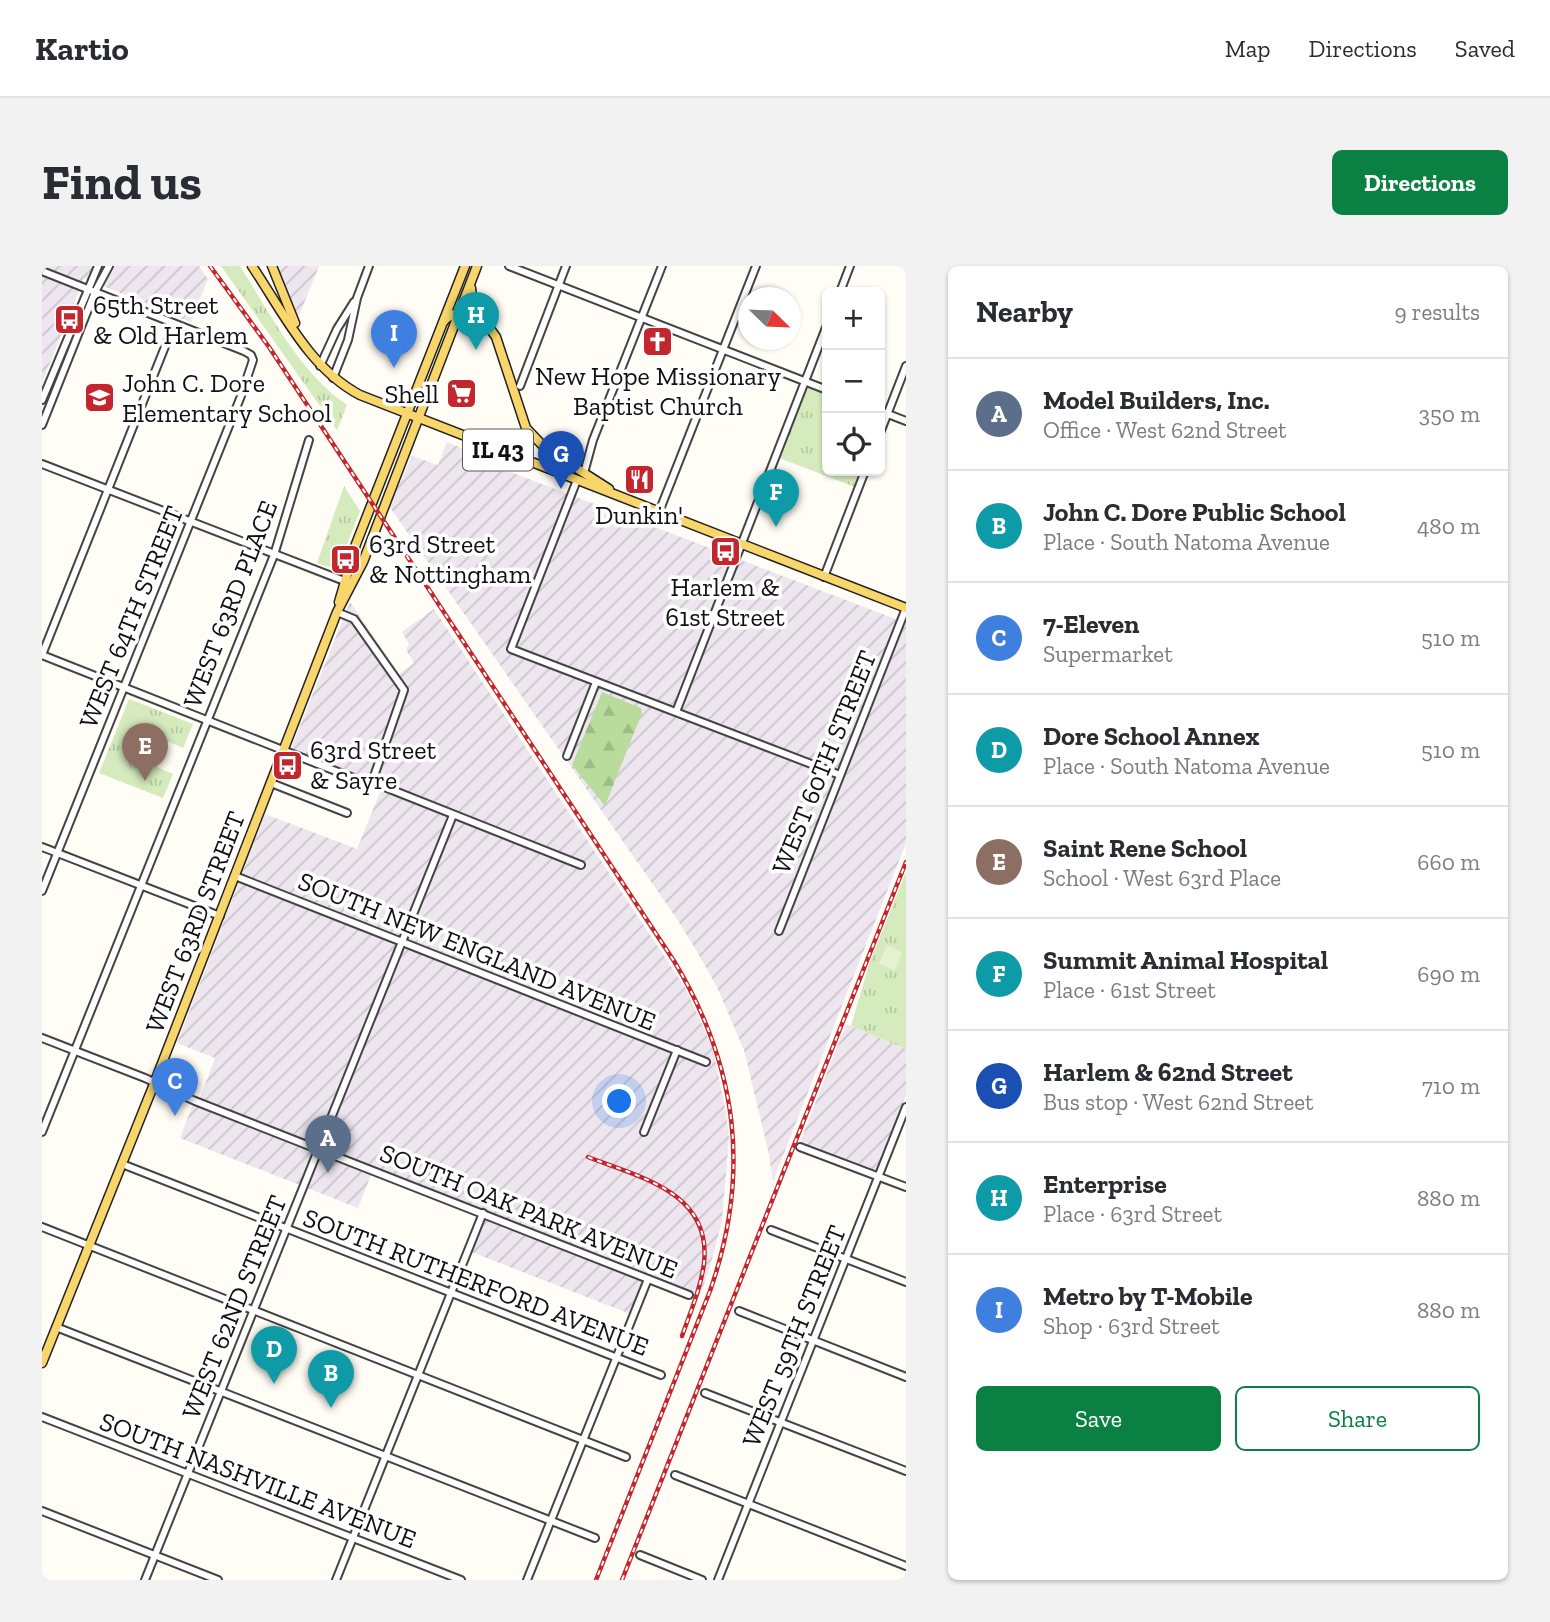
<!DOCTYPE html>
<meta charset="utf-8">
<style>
:root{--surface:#fff;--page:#f2f2f3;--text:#2b2b33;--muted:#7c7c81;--line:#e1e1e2;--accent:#0b8043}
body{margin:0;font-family:"Zilla Slab",serif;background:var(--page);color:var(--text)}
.controls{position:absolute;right:21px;top:21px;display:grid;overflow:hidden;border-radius:10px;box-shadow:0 2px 5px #0004}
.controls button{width:63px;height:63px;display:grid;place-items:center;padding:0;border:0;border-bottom:2px solid var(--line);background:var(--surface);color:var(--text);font:35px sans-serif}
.compass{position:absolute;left:696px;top:21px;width:63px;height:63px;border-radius:50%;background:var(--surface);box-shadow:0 2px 5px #0004;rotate:113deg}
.you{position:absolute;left:578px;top:836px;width:24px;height:24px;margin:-18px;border:5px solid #fff;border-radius:50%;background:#1a73e8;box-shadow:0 0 0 10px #1a73e833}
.badge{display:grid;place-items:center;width:46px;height:46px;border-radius:50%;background:var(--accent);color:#fff;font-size:23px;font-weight:700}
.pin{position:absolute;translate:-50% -58px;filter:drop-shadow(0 2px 4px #0008)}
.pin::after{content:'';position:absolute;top:37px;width:24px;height:21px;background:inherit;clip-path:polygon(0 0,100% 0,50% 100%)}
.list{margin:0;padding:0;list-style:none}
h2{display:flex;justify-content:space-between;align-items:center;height:91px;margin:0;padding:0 28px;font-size:30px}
h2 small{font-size:23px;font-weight:400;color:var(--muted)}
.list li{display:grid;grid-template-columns:46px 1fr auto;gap:21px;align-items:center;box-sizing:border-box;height:112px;padding:0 28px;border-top:2px solid var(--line)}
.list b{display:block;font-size:26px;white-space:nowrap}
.list p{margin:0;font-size:23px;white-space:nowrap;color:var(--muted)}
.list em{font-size:23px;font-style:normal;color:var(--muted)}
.actions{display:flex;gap:14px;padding:21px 28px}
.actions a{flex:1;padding:16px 0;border:2px solid var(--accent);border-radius:10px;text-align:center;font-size:24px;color:var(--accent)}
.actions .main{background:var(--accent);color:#fff}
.icon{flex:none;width:38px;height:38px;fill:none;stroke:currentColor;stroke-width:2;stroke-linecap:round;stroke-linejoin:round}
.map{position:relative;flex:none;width:864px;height:1314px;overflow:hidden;border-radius:10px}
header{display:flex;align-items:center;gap:42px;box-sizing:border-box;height:98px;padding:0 35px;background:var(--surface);border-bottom:2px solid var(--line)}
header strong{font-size:33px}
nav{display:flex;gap:38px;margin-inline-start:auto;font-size:24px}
.intro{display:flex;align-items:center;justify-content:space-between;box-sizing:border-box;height:168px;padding:0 42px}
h1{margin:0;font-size:49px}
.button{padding:18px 32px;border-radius:10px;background:var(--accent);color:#fff;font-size:24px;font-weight:700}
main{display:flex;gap:42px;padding:0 42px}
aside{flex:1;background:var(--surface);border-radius:10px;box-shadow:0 2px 5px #0004}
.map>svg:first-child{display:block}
.industrial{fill:url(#industrial-furrows)}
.grass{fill:url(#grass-tufts)}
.forest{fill:url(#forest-firs)}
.pitch{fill:#e6f2cf}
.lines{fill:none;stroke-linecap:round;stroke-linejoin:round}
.minor-casing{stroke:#444;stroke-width:10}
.major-casing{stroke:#222;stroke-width:11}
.minor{stroke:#fff;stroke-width:6}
.major{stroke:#f9d66b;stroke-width:8}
.rail-casing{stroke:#c4262e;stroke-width:4.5}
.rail{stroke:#fff;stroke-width:2;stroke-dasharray:5;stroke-linecap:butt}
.labels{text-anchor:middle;stroke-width:7;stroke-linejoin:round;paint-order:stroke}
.shield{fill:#fff;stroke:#585858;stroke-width:2}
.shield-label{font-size:24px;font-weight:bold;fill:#111}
.poi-label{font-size:26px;fill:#111;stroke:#fff;text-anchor:start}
.street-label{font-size:26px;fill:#111;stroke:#fff}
</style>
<header>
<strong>Kartio</strong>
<nav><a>Map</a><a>Directions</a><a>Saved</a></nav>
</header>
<div class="intro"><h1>Find us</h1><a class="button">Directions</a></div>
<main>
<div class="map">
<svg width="864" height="1314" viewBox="0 0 864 1314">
<defs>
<pattern id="industrial-furrows" width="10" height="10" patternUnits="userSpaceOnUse" patternTransform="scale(1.75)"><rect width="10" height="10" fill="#eee6ef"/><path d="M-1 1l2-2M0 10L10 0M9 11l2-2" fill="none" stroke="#cbc4cc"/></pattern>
<pattern id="grass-tufts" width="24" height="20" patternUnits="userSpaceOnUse" patternTransform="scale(1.75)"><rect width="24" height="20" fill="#d5ebbd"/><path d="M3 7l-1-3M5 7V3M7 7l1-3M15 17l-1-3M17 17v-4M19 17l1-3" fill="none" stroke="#b6c8a1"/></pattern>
<pattern id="forest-firs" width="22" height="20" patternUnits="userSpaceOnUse" patternTransform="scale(1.75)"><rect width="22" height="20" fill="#b9dc9c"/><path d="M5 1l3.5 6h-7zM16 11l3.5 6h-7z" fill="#9ebc85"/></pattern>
</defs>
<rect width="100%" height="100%" fill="#fffdf5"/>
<!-- industrial -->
<g class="industrial">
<polygon points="0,0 157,0 166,13 149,56 42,12 0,117"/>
<polygon points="224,0 277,0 257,50"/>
<polygon points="405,176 458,198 458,202 864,357 864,577 731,915 726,884 702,784 675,721 654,684 635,653 347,240 370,190 396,199"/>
<polygon points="308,336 357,408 372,397 364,384 367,378 360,366 392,343 644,723 670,780 684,846 687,872 680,955 667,1004 658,1029 158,832 173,792 135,777 223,548 315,583 339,524 247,487"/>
<polygon points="804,758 864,783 864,829 832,909 757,879"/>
<polygon points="151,838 329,909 316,942 138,872"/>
<polygon points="440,952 604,1015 591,1049 427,985"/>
</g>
<!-- grass -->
<g class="grass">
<path d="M179,0H198C229,49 257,106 305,139L295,164Z"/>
<polygon points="769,122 785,128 785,205 819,205 813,221 737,192 764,123"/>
<polygon points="302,220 318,245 295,304 275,297"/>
<polygon points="87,433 151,458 141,482 125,475 115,501 131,508 121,532 57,507"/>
<polygon points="864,606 864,783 809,760 827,698"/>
</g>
<!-- forest -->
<polygon class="forest" points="560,426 599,442 600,447 563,540 530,499"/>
<!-- pitch -->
<polygon class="pitch" points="845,679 860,686 853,704 837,698"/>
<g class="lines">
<defs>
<g id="minor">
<polyline points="467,0 785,124"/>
<polyline points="0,5 202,85 209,89 211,94 199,130 0,625"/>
<polyline points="798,26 808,0"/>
<polyline points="278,100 295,63 312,36"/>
<polyline points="291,112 306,74 315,32 327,0"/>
<polyline points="478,120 524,0"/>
<polyline points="0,134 56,0"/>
<polyline points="838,145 864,155"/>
<polyline points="0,159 53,26 67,0"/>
<polyline points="838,167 864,100"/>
<polyline points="0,198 305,316"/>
<polyline points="542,207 551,174 620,0"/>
<polyline points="535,214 469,383 798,509"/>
<polyline points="617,246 714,0"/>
<polyline points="782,311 823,205"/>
<polyline points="295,346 312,353 362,424 330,516 539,599"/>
<polyline points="0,389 132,58"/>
<polyline points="0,389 319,515"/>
<polyline points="634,446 785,59"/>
<polyline points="525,490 554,416"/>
<polyline points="229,517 305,547"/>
<polyline points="0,581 178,650"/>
<polyline points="193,610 664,796"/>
<polyline points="737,665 864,342"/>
<polyline points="0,772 103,812 153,835 647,1029"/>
<polyline points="0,866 232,289 267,174"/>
<polyline points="602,866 635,784"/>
<polyline points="758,881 864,921"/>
<polyline points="80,898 619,1109"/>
<polyline points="0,961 584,1191"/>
<polyline points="729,964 864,1016"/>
<polyline points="697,1045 864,1111"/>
<polyline points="14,1061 553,1272"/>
<polyline points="663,1127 864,1205"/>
<polyline points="0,1151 419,1314"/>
<polyline points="633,1209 864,1300"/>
<polyline points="0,1245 176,1314"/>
<polyline points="598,1289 660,1314"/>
<polyline points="103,1314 411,549"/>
<polyline points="294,1314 441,947"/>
<polyline points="485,1314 606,1013"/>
<polyline points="676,1314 864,841"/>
</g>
<g id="major">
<path d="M210,0C241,46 267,102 318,129L864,342"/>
<polyline points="230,0 253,57"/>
<polyline points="429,22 431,39 454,71 484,162 503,182 567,223"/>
<path d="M402,55C412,44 425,45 438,52"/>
<polyline points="297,336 314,278 423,0"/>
<polyline points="0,1097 112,818 295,346 321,296 435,0"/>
</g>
</defs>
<!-- minor casing -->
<use href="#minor" class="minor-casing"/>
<!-- major casing -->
<use href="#major" class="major-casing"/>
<!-- minor -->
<use href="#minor" class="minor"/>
<!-- major -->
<use href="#major" class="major"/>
<defs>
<g id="rail">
<path d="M168,0L227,81L632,695C696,801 709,908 668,1025L554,1314"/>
<path d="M546,891C597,911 670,926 662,997C659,1022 648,1047 640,1070"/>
<polyline points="580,1314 864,596"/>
</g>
</defs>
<!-- rail casing -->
<use href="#rail" class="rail-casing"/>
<!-- rail -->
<use href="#rail" class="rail"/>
</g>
<!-- icons -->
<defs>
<symbol id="bus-square" viewBox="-11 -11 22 22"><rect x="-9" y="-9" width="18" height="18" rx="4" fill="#c4262e" stroke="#fff"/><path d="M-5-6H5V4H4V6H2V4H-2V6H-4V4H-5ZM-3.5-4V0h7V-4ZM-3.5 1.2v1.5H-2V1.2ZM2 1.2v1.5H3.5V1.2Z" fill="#fff"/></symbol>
<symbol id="church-square" viewBox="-11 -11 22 22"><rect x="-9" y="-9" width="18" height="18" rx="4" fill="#c4262e" stroke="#fff"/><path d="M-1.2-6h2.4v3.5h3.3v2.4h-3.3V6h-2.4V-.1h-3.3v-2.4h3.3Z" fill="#fff"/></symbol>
<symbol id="supermarket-square" viewBox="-11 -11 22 22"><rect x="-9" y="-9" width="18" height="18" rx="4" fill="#c4262e" stroke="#fff"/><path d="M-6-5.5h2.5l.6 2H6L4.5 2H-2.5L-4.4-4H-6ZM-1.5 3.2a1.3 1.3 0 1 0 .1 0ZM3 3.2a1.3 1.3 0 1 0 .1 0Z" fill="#fff"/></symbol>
<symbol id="school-square" viewBox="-11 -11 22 22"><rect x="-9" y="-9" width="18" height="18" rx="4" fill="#c4262e" stroke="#fff"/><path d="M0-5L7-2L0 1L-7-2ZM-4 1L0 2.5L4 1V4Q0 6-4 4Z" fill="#fff"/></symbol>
<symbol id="restaurant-square" viewBox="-11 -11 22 22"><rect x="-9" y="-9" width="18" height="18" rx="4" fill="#c4262e" stroke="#fff"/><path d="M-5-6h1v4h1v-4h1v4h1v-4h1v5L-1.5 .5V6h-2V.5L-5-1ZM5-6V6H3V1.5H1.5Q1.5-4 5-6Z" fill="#fff"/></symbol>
</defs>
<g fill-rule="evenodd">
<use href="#bus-square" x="10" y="36" width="35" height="35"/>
<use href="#church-square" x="598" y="58" width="35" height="35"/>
<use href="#supermarket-square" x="402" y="110" width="35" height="35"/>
<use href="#school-square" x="40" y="114" width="35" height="35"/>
<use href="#restaurant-square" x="580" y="196" width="35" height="35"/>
<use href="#bus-square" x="666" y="268" width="35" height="35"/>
<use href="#bus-square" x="286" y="276" width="35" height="35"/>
<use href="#bus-square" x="228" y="482" width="35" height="35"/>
</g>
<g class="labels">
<!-- shield labels -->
<rect class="shield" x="421" y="163.5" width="70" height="41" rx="5"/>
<g class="shield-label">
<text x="456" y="192">IL 43</text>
</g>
<!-- poi labels -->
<g class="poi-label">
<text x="51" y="48">65th Street<tspan x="51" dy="30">&amp; Old Harlem</tspan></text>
<text x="616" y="119" text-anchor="middle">New Hope Missionary<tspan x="616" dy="30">Baptist Church</tspan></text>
<text x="80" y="126">John C. Dore<tspan x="80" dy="30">Elementary School</tspan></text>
<text x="397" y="137" text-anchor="end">Shell</text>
<text x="597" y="258" text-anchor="middle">Dunkin'</text>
<text x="327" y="287">63rd Street<tspan x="327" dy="30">&amp; Nottingham</tspan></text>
<text x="683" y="330" text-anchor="middle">Harlem &amp;<tspan x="683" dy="30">61st Street</tspan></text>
<text x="268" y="493">63rd Street<tspan x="268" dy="30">&amp; Sayre</tspan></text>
</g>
<!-- street labels -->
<g class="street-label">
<text transform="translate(188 338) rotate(-69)" y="9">WEST 63RD PLACE</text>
<text transform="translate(89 351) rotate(-68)" y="9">WEST 64TH STREET</text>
<text transform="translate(782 496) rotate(-68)" y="9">WEST 60TH STREET</text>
<text transform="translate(153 656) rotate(-69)" y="9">WEST 63RD STREET</text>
<text transform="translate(435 685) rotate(22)" y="9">SOUTH NEW ENGLAND AVENUE</text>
<text transform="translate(487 945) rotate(22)" y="9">SOUTH OAK PARK AVENUE</text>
<text transform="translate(434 1016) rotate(21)" y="9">SOUTH RUTHERFORD AVENUE</text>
<text transform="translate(192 1041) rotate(-68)" y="9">WEST 62ND STREET</text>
<text transform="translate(752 1070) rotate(-68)" y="9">WEST 59TH STREET</text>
<text transform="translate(216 1214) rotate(21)" y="9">SOUTH NASHVILLE AVENUE</text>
</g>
</g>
</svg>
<div class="controls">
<button>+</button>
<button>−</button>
<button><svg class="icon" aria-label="locate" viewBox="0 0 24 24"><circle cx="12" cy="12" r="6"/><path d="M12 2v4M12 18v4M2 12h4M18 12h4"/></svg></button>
</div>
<svg class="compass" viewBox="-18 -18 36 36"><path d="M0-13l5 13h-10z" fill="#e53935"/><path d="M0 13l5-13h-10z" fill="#7c7c81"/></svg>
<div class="you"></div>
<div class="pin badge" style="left:286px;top:907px;background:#5c6f8a">A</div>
<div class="pin badge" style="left:289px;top:1142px;background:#0f9aa8">B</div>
<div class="pin badge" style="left:133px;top:850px;background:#3f7fe0">C</div>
<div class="pin badge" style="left:232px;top:1118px;background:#0f9aa8">D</div>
<div class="pin badge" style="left:103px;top:515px;background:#8d6e63">E</div>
<div class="pin badge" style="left:734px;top:261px;background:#0f9aa8">F</div>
<div class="pin badge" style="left:519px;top:223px;background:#1a4fb4">G</div>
<div class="pin badge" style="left:434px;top:84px;background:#0f9aa8">H</div>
<div class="pin badge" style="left:352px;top:102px;background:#3f7fe0">I</div>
</div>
<aside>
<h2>Nearby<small>9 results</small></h2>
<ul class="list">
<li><span class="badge" style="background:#5c6f8a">A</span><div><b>Model Builders, Inc.</b><p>Office · West 62nd Street</p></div><em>350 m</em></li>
<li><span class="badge" style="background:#0f9aa8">B</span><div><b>John C. Dore Public School</b><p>Place · South Natoma Avenue</p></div><em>480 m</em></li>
<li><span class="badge" style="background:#3f7fe0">C</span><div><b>7-Eleven</b><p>Supermarket</p></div><em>510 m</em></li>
<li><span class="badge" style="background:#0f9aa8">D</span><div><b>Dore School Annex</b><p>Place · South Natoma Avenue</p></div><em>510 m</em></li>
<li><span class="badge" style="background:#8d6e63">E</span><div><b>Saint Rene School</b><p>School · West 63rd Place</p></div><em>660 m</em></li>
<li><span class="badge" style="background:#0f9aa8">F</span><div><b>Summit Animal Hospital</b><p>Place · 61st Street</p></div><em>690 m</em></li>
<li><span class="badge" style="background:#1a4fb4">G</span><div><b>Harlem &amp; 62nd Street</b><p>Bus stop · West 62nd Street</p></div><em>710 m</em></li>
<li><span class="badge" style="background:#0f9aa8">H</span><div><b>Enterprise</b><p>Place · 63rd Street</p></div><em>880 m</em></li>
<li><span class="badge" style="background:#3f7fe0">I</span><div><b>Metro by T-Mobile</b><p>Shop · 63rd Street</p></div><em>880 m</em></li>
</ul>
<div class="actions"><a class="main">Save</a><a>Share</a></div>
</aside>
</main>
